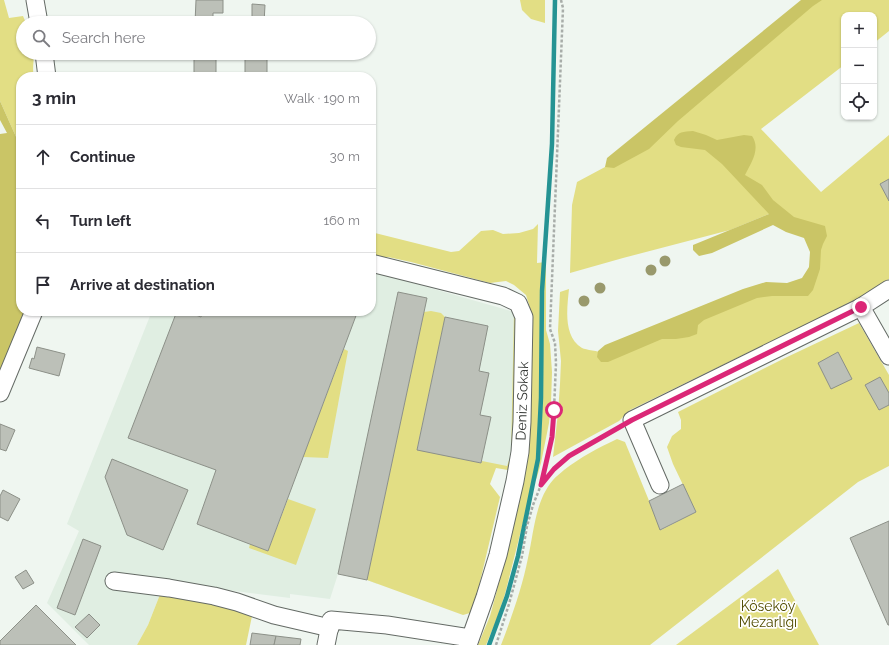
<!DOCTYPE html>
<meta charset="utf-8">
<style>
:root{--surface:#fff;--page:#f2f2f3;--text:#2b2b33;--muted:#7c7c81;--line:#e1e1e2}
body{margin:0;font-family:Raleway,sans-serif;background:var(--page);color:var(--text)}
.controls{position:absolute;right:12px;top:12px;display:grid;overflow:hidden;border-radius:8px;box-shadow:0 1px 3px #0004}
.controls button{width:36px;height:36px;display:grid;place-items:center;padding:0;border:0;border-bottom:1px solid var(--line);background:var(--surface);color:var(--text);font:20px sans-serif}
.stop{position:absolute;width:12px;height:12px;margin:-9px;border:3px solid #db2777;border-radius:50%;background:#fff}
.stop.end{background:#db2777;border-color:#fff;box-shadow:0 1px 4px #0008}
.list{margin:0;padding:0;list-style:none}
h2{display:flex;justify-content:space-between;align-items:center;height:52px;margin:0;padding:0 16px;font-size:17px}
h2 small{font-size:13px;font-weight:400;color:var(--muted)}
.list li{display:grid;grid-template-columns:26px 1fr auto;gap:12px;align-items:center;box-sizing:border-box;height:64px;padding:0 16px;border-top:1px solid var(--line)}
.list b{display:block;font-size:15px;white-space:nowrap}
.list em{font-size:13px;font-style:normal;color:var(--muted)}
.icon{flex:none;width:22px;height:22px;fill:none;stroke:currentColor;stroke-width:2;stroke-linecap:round;stroke-linejoin:round}
.map{position:relative;flex:none;width:889px;height:645px;overflow:hidden}
.search{position:absolute;background:var(--surface);box-shadow:0 1px 3px #0004;left:16px;top:16px;width:360px;height:44px;display:flex;align-items:center;gap:10px;box-sizing:border-box;padding:0 14px;border-radius:22px;color:var(--muted);font-size:15px}
.panel{position:absolute;background:var(--surface);box-shadow:0 1px 3px #0004;left:16px;top:72px;width:360px;height:244px;border-radius:16px}
.map>svg:first-child{display:block}
.built{fill:#e0eee2}
.green{fill:#e2de84}
.forest{fill:#cac566}
.lines{fill:none;stroke-linecap:round;stroke-linejoin:round}
.stream{stroke:#259393;stroke-width:4.5}
.building{fill:#bcc0b8;stroke:#8c9088}
.minor-casing{stroke:#646a65;stroke-width:19}
.path{stroke:#a8ada9;stroke-width:2.5;stroke-dasharray:3 2;stroke-linecap:butt}
.minor{stroke:#fff;stroke-width:17}
.tree{fill:#99996c}
.route{stroke:#db2777;stroke-width:5}
.labels{text-anchor:middle;stroke-width:3.5;stroke-linejoin:round;paint-order:stroke}
.street-label{font-size:14px;fill:#353835;stroke:#fff}
.park-label{font-size:14px;fill:#524d00;stroke:#fff}
</style>
<div class="map">
<svg width="889" height="645" viewBox="0 0 889 645">
<rect width="100%" height="100%" fill="#eff6f0"/>
<!-- built -->
<polygon class="built" points="371,271 514,312 516,455 508,470 481,463 417,450 377,584 367,580 338,574 330,599 290,594 290,598 165,582 148,625 137,645 89,645 47,603 79,531 67,524 152,311 371,311"/>
<!-- green -->
<g class="green">
<path d="M0,0H4L9,18L23,16L26,23H23V53H34C34,61 32,69 34,77H21V148L0,101Z"/>
<polygon points="520,0 545,0 545,23 531,19 522,10"/>
<path d="M812,0H889V31L874,43V15H844V65L761,129L821,192L889,135V279L858,298L815,320L630,410L619,421L553,457L558,413L560,384L561,361L558,331L560,292L569,289C567,309 563,336 582,348C586,350 598,351 604,353L751,292L807,283L815,257L809,238L769,214L730,230L623,258L570,273L572,205L577,182L605,167Z"/>
<polygon points="538,224 537,263 546,262 546,330 550,344 552,372 551,403 549,423 541,463 537,477 532,487 505,594 496,621 486,645 478,645 490,616 496,594 512,525 528,450 530,308 526,295 514,285 506,281 490,283 411,262 388,257 371,257 371,232 451,252 459,251 481,231 493,230 503,234 519,233 533,229"/>
<polygon points="431,311 441,313 445,317 417,449 481,463 482,461 507,466 511,455 514,312 516,312 516,455 511,468 508,470 496,468 490,484 500,497 475,603 470,613 463,615 367,580 424,312"/>
<path d="M859,323L889,375V466L858,482L650,645H501C512,616 522,588 528,558C534,532 535,501 553,480C556,476 561,473 564,470C581,457 598,448 617,439L625,442L661,530L696,512L673,464L667,447L672,436L681,429V420L678,412L785,358Z"/>
<polygon points="344,349 348,351 328,458 303,457"/>
<polygon points="288,499 316,509 296,565 249,548 250,544 268,551"/>
<polygon points="778,569 819,645 676,645"/>
<polygon points="161,592 212,602 252,616 246,645 137,645 148,625"/>
</g>
<!-- forest -->
<g class="forest">
<polygon points="801,0 822,0 813,6 678,121 649,149 614,168 605,167 607,158"/>
<polygon points="0,101 21,148 21,311 27,311 0,377 0,134 7,133 0,120"/>
<path d="M693,131L706,135L717,140L744,135L752,136C761,149 751,163 745,175L762,185L773,200L794,217L825,226L827,236L823,244L821,250L820,269L813,290L808,296H772L757,298L704,320L698,325L697,334L689,337L676,339H662L608,362H601L597,357L598,351L605,345L743,289L766,282L787,283L802,278L809,267L810,252L804,238L786,232L773,225L712,253L699,256L693,250V245L769,214L722,164L705,150L681,147L676,145L674,140C678,131 683,132 693,131Z"/>
</g>
<g class="lines">
<!-- stream -->
<polyline class="stream" points="489,645 507,596 518,556 538,459 541,398 542,291 552,144 555,0"/>
</g>
<!-- building -->
<g class="building">
<polygon points="196,0 223,0 223,13 213,13 213,23 195,23"/>
<polygon points="252,4 265,5 264,23 252,23"/>
<rect x="194" y="53" width="22" height="24"/>
<rect x="245" y="53" width="22" height="24"/>
<polygon points="889,179 889,201 880,184"/>
<polygon points="398,292 427,298 367,580 338,574"/>
<polygon points="177,311 185,311 201,317 203,311 350,311 357,313 268,551 197,524 216,470 128,438"/>
<polygon points="445,317 488,326 479,371 489,373 480,415 491,417 481,463 417,450"/>
<polygon points="37,347 65,354 59,376 29,368 32,358 34,359"/>
<polygon points="838,352 852,379 831,389 818,363"/>
<polygon points="880,377 889,393 889,405 879,410 865,385"/>
<polygon points="0,424 15,430 6,451 0,449"/>
<polygon points="112,459 188,490 163,550 127,535 105,477"/>
<polygon points="683,484 696,512 660,530 649,501"/>
<polygon points="3,490 20,499 8,521 0,517 0,496"/>
<polygon points="889,521 889,625 888,625 850,538"/>
<polygon points="83,539 101,546 75,615 57,608"/>
<polygon points="26,570 34,583 23,589 15,577"/>
<polygon points="36,605 76,645 0,645 0,641"/>
<polygon points="89,614 100,625 87,638 75,627"/>
<polygon points="252,633 276,636 274,645 250,645"/>
<polygon points="276,636 301,639 300,645 274,645"/>
</g>
<g class="lines">
<defs>
<g id="minor">
<polyline points="35,0 39,23"/>
<polyline points="44,53 47,77"/>
<polyline points="371,263 503,296 518,303 524,317 522,422 520,452 515,481 498,555 485,597 468,645"/>
<polyline points="889,289 861,307 889,356"/>
<polyline points="0,393 34,311"/>
<polyline points="660,485 632,420 861,307"/>
<polyline points="114,581 169,588 214,596 237,602 274,615 330,628"/>
<polyline points="326,645 331,620 387,625 470,638"/>
</g>
</defs>
<!-- minor casing -->
<use href="#minor" class="minor-casing"/>
<!-- path -->
<g class="path">
<polyline points="541,485 552,437 554,410 556,363 555,343 550,329 563,8 561,0"/>
<polyline points="496,645 509,604 522,556 527,526 533,505 541,485 554,469 569,456 619,427"/>
</g>
<!-- minor -->
<use href="#minor" class="minor"/>
</g>
<!-- trees -->
<g class="tree">
<circle cx="665" cy="261" r="5.5"/>
<circle cx="651" cy="270" r="5.5"/>
<circle cx="600" cy="288" r="5.5"/>
<circle cx="584" cy="301" r="5.5"/>
</g>
<g class="lines">
<!-- route -->
<polyline class="route" points="554,410 552,437 541,485 554,469 569,456 632,420 861,307"/>
</g>
<g class="labels">
<!-- street labels -->
<g class="street-label">
<text transform="translate(522 401) rotate(-88)" y="5">Deniz Sokak</text>
</g>
<!-- park labels -->
<g class="park-label">
<text x="768" y="611">Köseköy<tspan x="768" dy="16">Mezarlığı</tspan></text>
</g>
</g>
</svg>
<div class="controls">
<button>+</button>
<button>−</button>
<button><svg class="icon" aria-label="locate" viewBox="0 0 24 24"><circle cx="12" cy="12" r="6"/><path d="M12 2v4M12 18v4M2 12h4M18 12h4"/></svg></button>
</div>
<div class="stop" style="left:554px;top:410px"></div>
<div class="stop end" style="left:861px;top:307px"></div>
<div class="search"><svg class="icon" aria-label="search" viewBox="0 0 24 24"><circle cx="10" cy="10" r="6"/><path d="M15 15l6 6"/></svg>Search here</div>
<section class="panel">
<h2>3 min<small>Walk · 190 m</small></h2>
<ul class="list">
<li><svg class="icon" aria-label="ahead" viewBox="0 0 24 24"><path d="M12 20V5M6 11l6-6 6 6"/></svg><div><b>Continue</b></div><em>30 m</em></li>
<li><svg class="icon" aria-label="left" viewBox="0 0 24 24"><path d="M17 20v-9H6M10 6l-5 5 5 5"/></svg><div><b>Turn left</b></div><em>160 m</em></li>
<li><svg class="icon" aria-label="arrive" viewBox="0 0 24 24"><path d="M6 21V4h12l-3 4 3 4H6"/></svg><div><b>Arrive at destination</b></div></li>
</ul>
</section>
</div>
